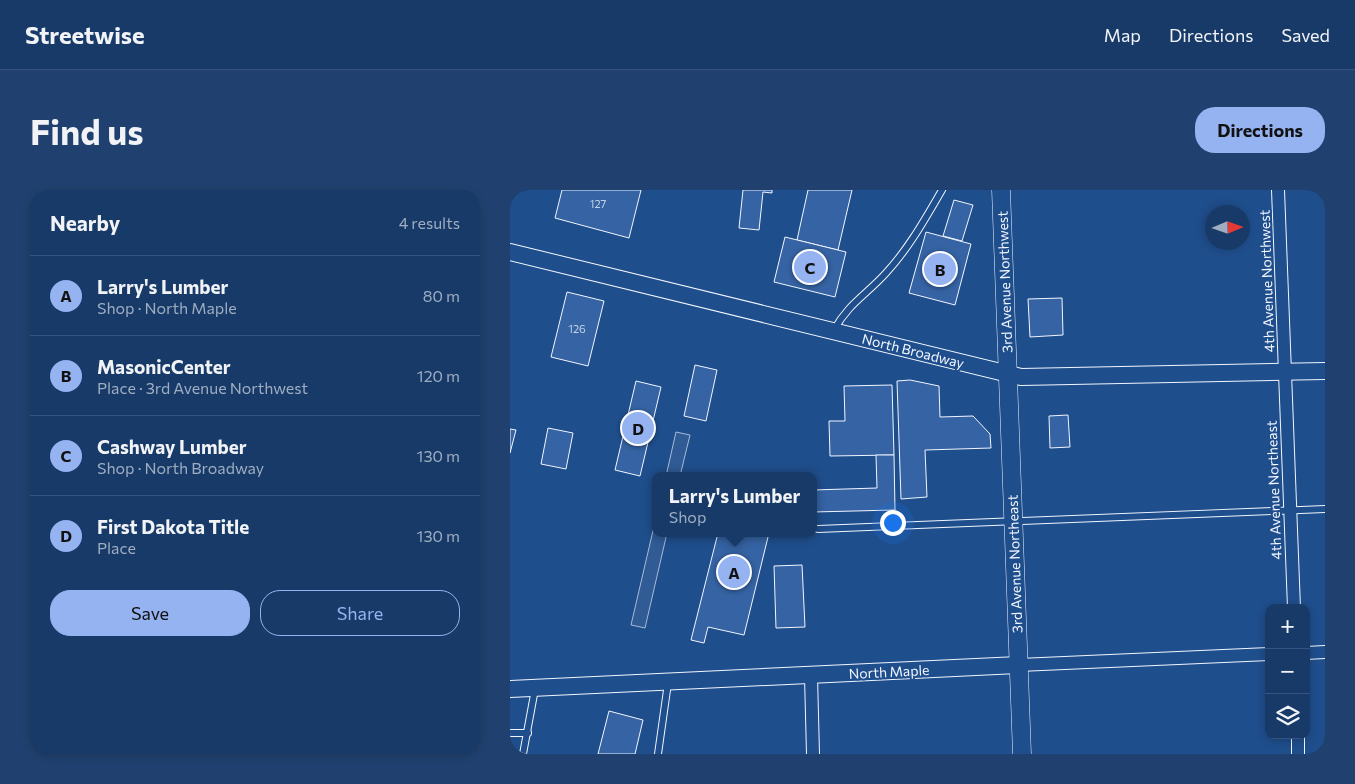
<!DOCTYPE html>
<meta charset="utf-8">
<style>
:root{--surface:#173a69;--page:#20416f;--text:#f1f3f6;--muted:#9eadc0;--line:#36547d;--accent:#95b2f1}
body{margin:0;font-family:Commissioner,sans-serif;background:var(--page);color:var(--text)}
.controls{position:absolute;right:15px;bottom:15px;display:grid;overflow:hidden;border-radius:10px;box-shadow:0 2px 8px #0003}
.controls button{width:45px;height:45px;display:grid;place-items:center;padding:0;border:0;border-bottom:1px solid var(--line);background:var(--surface);color:var(--text);font:25px sans-serif}
.compass{position:absolute;left:695px;top:15px;width:45px;height:45px;border-radius:50%;background:var(--surface);box-shadow:0 2px 8px #0003;rotate:88deg}
.you{position:absolute;left:382px;top:332px;width:18px;height:18px;margin:-12px;border:4px solid #fff;border-radius:50%;background:#1a73e8;box-shadow:0 0 0 8px #1a73e833}
.badge{display:grid;place-items:center;width:32px;height:32px;border-radius:50%;background:var(--accent);color:#111;font-size:16px;font-weight:700}
.pin{position:absolute;translate:-50% -50%;border:2px solid #fff;box-shadow:0 1px 5px #0006}
.popup{position:absolute;left:142px;top:282px;width:165px;height:65px;box-sizing:border-box;display:grid;place-content:center;border-radius:10px;background:var(--surface);filter:drop-shadow(0 1px 4px #0005);font-size:16px;white-space:nowrap;color:var(--muted)}
.popup b{font-size:19px;color:var(--text)}
.popup::after{content:'';position:absolute;left:50%;top:100%;margin-left:-10px;border:10px solid transparent;border-top-color:var(--surface)}
.list{margin:0;padding:0;list-style:none}
h2{display:flex;justify-content:space-between;align-items:center;height:65px;margin:0;padding:0 20px;font-size:21px}
h2 small{font-size:16px;font-weight:400;color:var(--muted)}
.list li{display:grid;grid-template-columns:32px 1fr auto;gap:15px;align-items:center;box-sizing:border-box;height:80px;padding:0 20px;border-top:1px solid var(--line)}
.list b{display:block;font-size:19px;white-space:nowrap}
.list p{margin:0;font-size:16px;white-space:nowrap;color:var(--muted)}
.list em{font-size:16px;font-style:normal;color:var(--muted)}
.actions{display:flex;gap:10px;padding:15px 20px}
.actions a{flex:1;padding:11px 0;border:1px solid var(--accent);border-radius:20px;text-align:center;font-size:18px;color:var(--accent)}
.actions .main{background:var(--accent);color:#111}
.icon{flex:none;width:28px;height:28px;fill:none;stroke:currentColor;stroke-width:2;stroke-linecap:round;stroke-linejoin:round}
.map{position:relative;flex:none;width:815px;height:564px;overflow:hidden;border-radius:20px}
header{display:flex;align-items:center;gap:30px;box-sizing:border-box;height:70px;padding:0 25px;background:var(--surface);border-bottom:1px solid var(--line)}
header strong{font-size:24px}
nav{display:flex;gap:28px;margin-inline-start:auto;font-size:18px}
.intro{display:flex;align-items:center;justify-content:space-between;box-sizing:border-box;height:120px;padding:0 30px}
h1{margin:0;font-size:35px}
.button{padding:12px 22px;border-radius:20px;background:var(--accent);color:#111;font-size:18px;font-weight:700}
main{display:flex;gap:30px;padding:0 30px}
aside{flex:1;background:var(--surface);border-radius:20px;box-shadow:0 2px 8px #0003}
.map>svg:first-child{display:block}
.parking{fill:#305b95;stroke:#a8bbd7}
.building{fill:#3563a3;stroke:#f2f6ff}
.lines{fill:none;stroke-linecap:round;stroke-linejoin:round}
.service-casing{stroke:#f2f6ff;stroke-width:8}
.minor-casing{stroke:#f2f6ff;stroke-width:14}
.tertiary-casing{stroke:#f2f6ff;stroke-width:18}
.secondary-casing{stroke:#f2f6ff;stroke-width:19}
.service{stroke:#1f4e8c;stroke-width:6}
.minor{stroke:#1f4e8c;stroke-width:12}
.tertiary{stroke:#1f4e8c;stroke-width:16}
.secondary{stroke:#1f4e8c;stroke-width:18}
.labels{text-anchor:middle;stroke-width:4;stroke-linejoin:round;paint-order:stroke}
.number-label{font-size:11px;fill:#c3d1e8}
.street-label{font-size:14px;fill:#f2f6ff;stroke:#1f4e8c}
</style>
<header>
<strong>Streetwise</strong>
<nav><a>Map</a><a>Directions</a><a>Saved</a></nav>
</header>
<div class="intro"><h1>Find us</h1><a class="button">Directions</a></div>
<main>
<aside>
<h2>Nearby<small>4 results</small></h2>
<ul class="list">
<li><span class="badge">A</span><div><b>Larry's Lumber</b><p>Shop · North Maple</p></div><em>80 m</em></li>
<li><span class="badge">B</span><div><b>MasonicCenter</b><p>Place · 3rd Avenue Northwest</p></div><em>120 m</em></li>
<li><span class="badge">C</span><div><b>Cashway Lumber</b><p>Shop · North Broadway</p></div><em>130 m</em></li>
<li><span class="badge">D</span><div><b>First Dakota Title</b><p>Place</p></div><em>130 m</em></li>
</ul>
<div class="actions"><a class="main">Save</a><a>Share</a></div>
</aside>
<div class="map">
<svg width="815" height="564" viewBox="0 0 815 564">
<rect width="100%" height="100%" fill="#1f4e8c"/>
<!-- parking -->
<g class="parking">
<polygon points="166,242 180,245 170,286 156,286"/>
<polygon points="145,332 145,343 157,343 135,438 121,435"/>
</g>
<!-- building -->
<g class="building">
<polygon points="52,0 131,0 119,48 45,28"/>
<polygon points="233,0 262,0 262,3 253,2 249,40 229,38"/>
<polygon points="298,0 342,0 328,60 287,50"/>
<polygon points="444,10 463,15 452,51 433,46"/>
<polygon points="416,42 461,54 445,115 399,103"/>
<polygon points="275,47 336,62 325,107 264,92"/>
<polygon points="57,102 94,111 78,176 41,167"/>
<polygon points="552,108 553,145 520,147 518,109"/>
<polygon points="185,175 207,180 196,231 174,226"/>
<polygon points="400,190 429,196 430,227 463,226 480,244 481,258 415,260 417,307 391,309 387,191"/>
<polygon points="126,191 151,197 130,286 105,280"/>
<polygon points="382,195 384,265 320,266 319,231 335,231 334,196"/>
<polygon points="558,225 560,257 540,258 539,226"/>
<polygon points="38,238 63,243 56,279 31,274"/>
<polygon points="0,239 6,240 0,263"/>
<polygon points="366,265 384,265 385,320 303,322 303,300 367,298"/>
<polygon points="208,343 259,343 234,445 198,437 194,453 181,450"/>
<polygon points="292,375 295,437 266,438 264,376"/>
<polygon points="99,521 133,530 125,564 88,564"/>
</g>
<g class="lines">
<defs>
<g id="service">
<path d="M324,140C339,113 356,105 376,83C399,58 415,29 432,0"/>
<polyline points="308,339 815,319"/>
<polyline points="0,543 18,543"/>
<polyline points="13,564 25,499"/>
<polyline points="148,564 158,493"/>
</g>
<g id="minor">
<polyline points="768,0 784,418"/>
<polyline points="796,463 815,462"/>
<polyline points="509,475 759,464"/>
<polyline points="301,486 303,564"/>
<polyline points="788,545 788,564"/>
</g>
<g id="tertiary">
<polyline points="0,62 511,187 815,181"/>
<polyline points="0,499 509,475"/>
</g>
<polyline id="secondary" points="491,0 512,564"/>
</defs>
<!-- service casing -->
<use href="#service" class="service-casing"/>
<!-- minor casing -->
<use href="#minor" class="minor-casing"/>
<!-- tertiary casing -->
<use href="#tertiary" class="tertiary-casing"/>
<!-- secondary casing -->
<use href="#secondary" class="secondary-casing"/>
<!-- service -->
<use href="#service" class="service"/>
<!-- minor -->
<use href="#minor" class="minor"/>
<!-- tertiary -->
<use href="#tertiary" class="tertiary"/>
<!-- secondary -->
<use href="#secondary" class="secondary"/>
</g>
<g class="labels">
<!-- number labels -->
<g class="number-label">
<text x="88" y="18">127</text>
<text x="67" y="143">126</text>
</g>
<!-- street labels -->
<g class="street-label">
<text transform="translate(757 91) rotate(-92)" y="5">4th Avenue Northwest</text>
<text transform="translate(495 92) rotate(-92)" y="5">3rd Avenue Northwest</text>
<text transform="translate(403 161) rotate(14)" y="5">North Broadway</text>
<text transform="translate(764 300) rotate(-92)" y="5">4th Avenue Northeast</text>
<text transform="translate(505 374) rotate(-92)" y="5">3rd Avenue Northeast</text>
<text transform="translate(379 482) rotate(-3)" y="5">North Maple</text>
</g>
</g>
</svg>
<div class="controls">
<button>+</button>
<button>−</button>
<button><svg class="icon" aria-label="layers" viewBox="0 0 24 24"><path d="M12 4l9 5-9 5-9-5zM3 14l9 5 9-5"/></svg></button>
</div>
<svg class="compass" viewBox="-18 -18 36 36"><path d="M0-13l5 13h-10z" fill="#e53935"/><path d="M0 13l5-13h-10z" fill="#9eadc0"/></svg>
<div class="you"></div>
<div class="pin badge" style="left:224px;top:382px">A</div>
<div class="popup"><b>Larry's Lumber</b>Shop</div>
<div class="pin badge" style="left:430px;top:79px">B</div>
<div class="pin badge" style="left:300px;top:77px">C</div>
<div class="pin badge" style="left:128px;top:238px">D</div>
</div>
</main>
